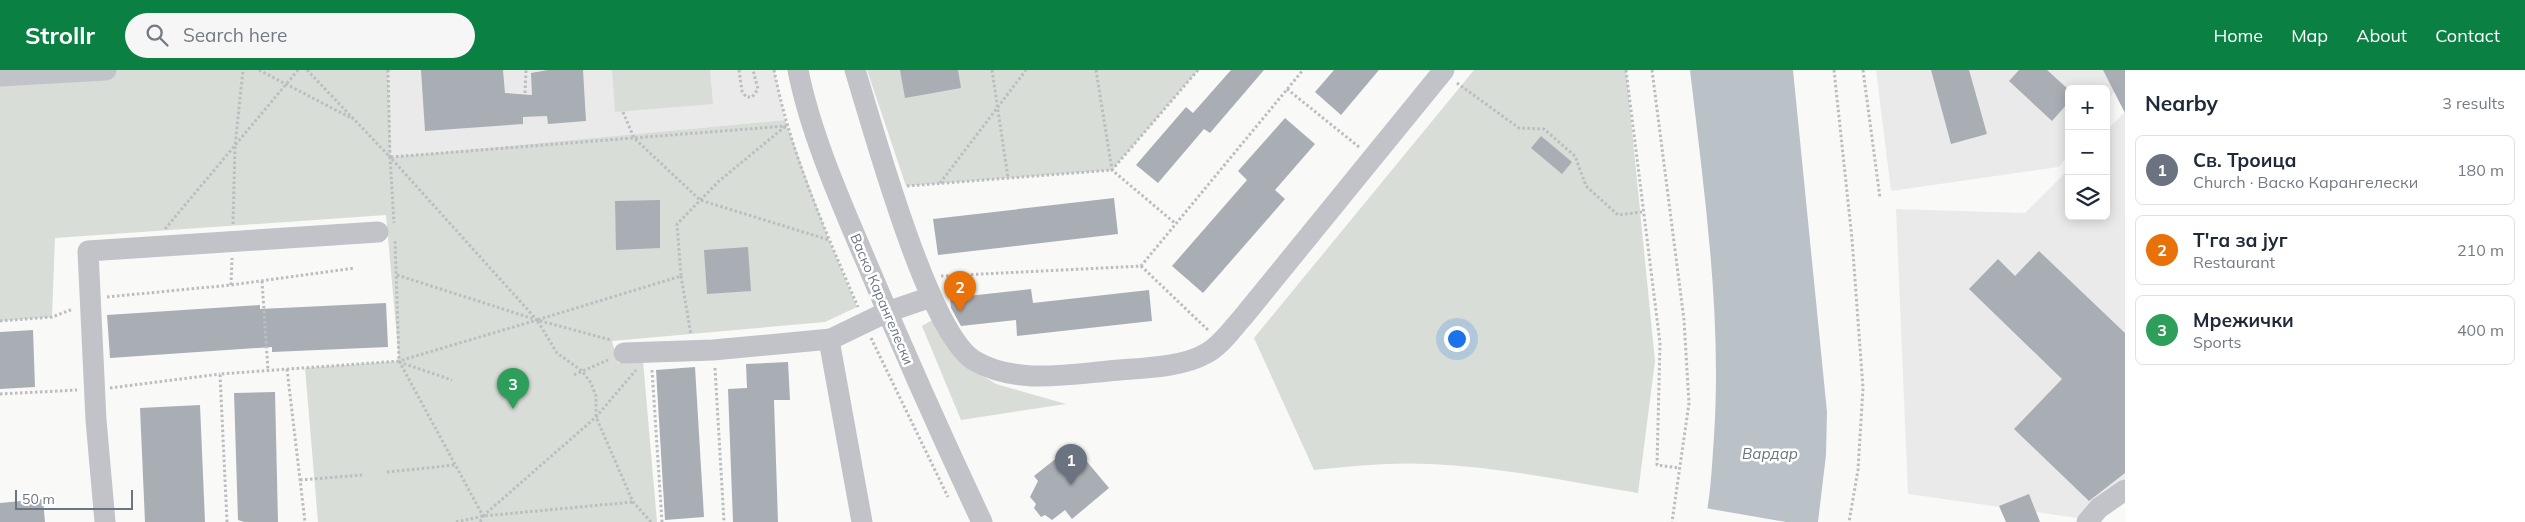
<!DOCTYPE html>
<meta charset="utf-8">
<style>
:root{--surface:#fff;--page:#f6f6f7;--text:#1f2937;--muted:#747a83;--line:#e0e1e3;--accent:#0b8043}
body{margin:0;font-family:Mulish,sans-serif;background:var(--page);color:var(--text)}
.controls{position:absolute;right:15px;top:15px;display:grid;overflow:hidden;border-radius:8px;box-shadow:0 2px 12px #0003}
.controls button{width:45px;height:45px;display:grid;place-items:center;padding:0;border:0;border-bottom:1px solid var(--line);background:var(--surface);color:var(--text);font:25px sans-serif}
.scale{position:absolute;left:15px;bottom:12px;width:118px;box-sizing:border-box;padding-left:5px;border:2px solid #6c7584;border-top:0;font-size:14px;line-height:18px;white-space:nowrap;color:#6c7584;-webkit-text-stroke:4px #fff;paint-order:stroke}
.you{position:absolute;left:1456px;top:268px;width:18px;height:18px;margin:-12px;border:4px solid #fff;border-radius:50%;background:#1a73e8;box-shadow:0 0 0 8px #1a73e833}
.badge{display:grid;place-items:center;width:32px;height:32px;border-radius:50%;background:var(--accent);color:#fff;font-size:16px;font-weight:700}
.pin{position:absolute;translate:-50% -41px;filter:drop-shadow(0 1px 2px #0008)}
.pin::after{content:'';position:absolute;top:26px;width:18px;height:15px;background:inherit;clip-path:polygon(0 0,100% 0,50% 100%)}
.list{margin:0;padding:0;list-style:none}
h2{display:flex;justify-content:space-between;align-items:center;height:65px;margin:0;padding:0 20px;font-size:21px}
h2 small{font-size:16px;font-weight:400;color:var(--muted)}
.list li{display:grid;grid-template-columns:32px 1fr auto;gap:15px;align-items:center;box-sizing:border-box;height:70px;margin:0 10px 10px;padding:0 10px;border:1px solid var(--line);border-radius:8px}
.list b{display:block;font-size:19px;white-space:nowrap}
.list p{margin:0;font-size:16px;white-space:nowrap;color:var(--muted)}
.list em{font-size:16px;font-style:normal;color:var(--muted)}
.icon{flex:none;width:28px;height:28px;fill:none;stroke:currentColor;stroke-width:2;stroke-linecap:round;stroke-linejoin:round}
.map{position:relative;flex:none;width:2125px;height:452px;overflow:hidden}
header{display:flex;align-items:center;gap:30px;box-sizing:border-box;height:70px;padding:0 25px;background:var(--accent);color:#fff}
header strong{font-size:24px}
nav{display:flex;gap:28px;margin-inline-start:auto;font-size:18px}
.search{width:350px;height:45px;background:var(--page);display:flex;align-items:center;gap:12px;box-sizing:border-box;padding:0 18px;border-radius:28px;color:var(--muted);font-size:19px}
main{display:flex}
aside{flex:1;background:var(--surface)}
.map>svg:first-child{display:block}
.built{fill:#eaeaea}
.green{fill:#d8ddd7}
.water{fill:#bac2c7}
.pier{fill:#f9f9f7}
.building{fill:#a9aeb5}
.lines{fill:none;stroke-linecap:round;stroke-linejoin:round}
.path{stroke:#bbbdc0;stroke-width:3;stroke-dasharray:2.5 2.5;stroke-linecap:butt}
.minor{stroke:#c1c3c8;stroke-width:21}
.labels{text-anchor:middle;stroke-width:5;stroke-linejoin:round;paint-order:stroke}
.street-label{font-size:14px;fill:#6c7584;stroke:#fff}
.water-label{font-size:15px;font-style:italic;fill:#67757f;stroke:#fff}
</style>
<header>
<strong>Strollr</strong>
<div class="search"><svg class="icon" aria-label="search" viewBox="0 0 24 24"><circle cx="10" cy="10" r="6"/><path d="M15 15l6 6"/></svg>Search here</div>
<nav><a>Home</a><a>Map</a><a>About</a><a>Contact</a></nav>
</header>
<main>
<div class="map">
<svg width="2125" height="452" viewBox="0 0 2125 452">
<rect width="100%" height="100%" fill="#f9f9f7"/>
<!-- built -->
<g class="built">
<polygon points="388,0 774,0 785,50 390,87"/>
<polygon points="1876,0 2125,0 2125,7 2106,33 2106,19 2069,19 2069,83 2059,97 1891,121"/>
<polygon points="2125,42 2125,415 2085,449 1908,424 1896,139 2025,143 2069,99 2069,146 2106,146 2106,61"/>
</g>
<!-- green -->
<g class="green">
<polygon points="76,0 388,0 391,87 785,50 829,170 857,237 825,252 612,271 618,293 643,291 657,452 318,452 305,298 399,291 386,145 55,168 52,247 0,251 0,7"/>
<polygon points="612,0 710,0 713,34 615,42"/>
<polygon points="867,0 1198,0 1112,100 906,116"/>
<path d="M1474,0H1626L1655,291L1638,423C1570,412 1501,397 1431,394C1392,392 1353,396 1314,400L1254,268Z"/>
<polygon points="934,249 964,294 996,314 1066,334 961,350 922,256"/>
</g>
<!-- water -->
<path class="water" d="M1690,0H1793L1827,342L1826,385L1818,452H1705C1711,423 1712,395 1714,366C1722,244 1704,121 1690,0Z"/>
<!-- pier -->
<polygon class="pier" points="1705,438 1786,452 1702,452"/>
<!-- building -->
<g class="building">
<polygon points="421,0 503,0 505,23 532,25 531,3 548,0 583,0 586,51 548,54 547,46 523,47 523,54 425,61"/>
<polygon points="900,0 958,0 961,18 905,28"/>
<polygon points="1231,0 1264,0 1210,63 1204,59 1158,113 1136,95 1186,37 1193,43"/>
<polygon points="1334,0 1379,0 1341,45 1315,22"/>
<polygon points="1931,0 1969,0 1987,64 1951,74"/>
<polygon points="2019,0 2047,0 2069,20 2069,32 2052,51 2009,11"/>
<polygon points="2103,0 2125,0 2125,43"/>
<polygon points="1285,48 1315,74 1275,120 1285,129 1203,223 1172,196 1247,110 1238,101"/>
<polygon points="1541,66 1572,92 1562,104 1531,78"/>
<polygon points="1114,128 1118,164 938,185 933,149"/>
<polygon points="660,130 660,178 616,180 615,131"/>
<polygon points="748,177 751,221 707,224 704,180"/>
<polygon points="2039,181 2125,263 2125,403 2089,431 2014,359 2062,309 1969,219 1998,189 2015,206"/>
<polygon points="1031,219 1033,233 1149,220 1152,251 1017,266 1016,250 961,256 951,238 950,228"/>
<polygon points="386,233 388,277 272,282 272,277 110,288 107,245 260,235 260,239"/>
<polygon points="33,260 35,317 0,319 0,262"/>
<polygon points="788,292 790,330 774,330 778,452 733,452 728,319 747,318 746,294"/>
<polygon points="695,297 704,447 665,450 656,300"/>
<polygon points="275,322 278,452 244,452 238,450 234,323"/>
<polygon points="200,335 205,452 145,452 140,338"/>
<polygon points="1073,375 1109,418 1072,449 1065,440 1052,450 1045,445 1041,447 1034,438 1036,434 1030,427 1038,411 1034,406"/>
<polygon points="2029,424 2040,452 2006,452 1999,436"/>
<polygon points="43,429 45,452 0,452 0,433"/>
</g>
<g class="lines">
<!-- path -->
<g class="path">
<polyline points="259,0 353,49"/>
<polyline points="307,0 390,87 394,153"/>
<polyline points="388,0 390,87 537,250 399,291"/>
<polyline points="739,0 742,21 746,27 752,27 758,19 753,0"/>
<path d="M774,0C790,82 825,160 858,237"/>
<polyline points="992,0 1008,108"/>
<polyline points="1096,0 1112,100 1176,154"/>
<polyline points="1626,0 1660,273 1657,395 1679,398"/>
<polyline points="1652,0 1684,250 1689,333 1672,452"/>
<polyline points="1834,0 1852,169 1863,318 1858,400 1849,452"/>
<polyline points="1863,0 1880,128"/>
<polyline points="1457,13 1519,58 1544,59 1575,86 1586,116 1618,145 1642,142"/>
<polyline points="1287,19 1359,77"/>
<polyline points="525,23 526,0"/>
<polyline points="623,42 634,68 700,130 829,170"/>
<polyline points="391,87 786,56"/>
<polyline points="940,113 1026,0"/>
<polyline points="907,116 1112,100 1198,0"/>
<polyline points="233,154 235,76 243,0"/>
<polyline points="165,159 298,0"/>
<polyline points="1141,196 1209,261"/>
<polyline points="397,205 537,250 611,270"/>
<polyline points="681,206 691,265"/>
<polyline points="941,206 1141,196 1303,0"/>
<polyline points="262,211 268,300"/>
<polyline points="231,215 232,188"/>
<polyline points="107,227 231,215 355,198"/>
<polyline points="0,251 52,247 73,239"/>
<polyline points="871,268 948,427"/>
<polyline points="399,291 483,446 480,452"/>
<polyline points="399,292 452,310"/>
<polyline points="715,298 724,452"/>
<polyline points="287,299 305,452"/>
<polyline points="652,300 662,452"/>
<polyline points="574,305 608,290"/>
<polyline points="110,318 220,304"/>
<polyline points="0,324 77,320"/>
<polyline points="387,402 455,395"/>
<polyline points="300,410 362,405"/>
<polyline points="483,446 596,347 636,300"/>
<polyline points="227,452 220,304 399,291 395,169"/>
<polyline points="456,452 483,446 633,432"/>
<polyline points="651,452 633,432 596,347 596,326 591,313 582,301 557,283 537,250 681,206 677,154 719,111 787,55"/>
</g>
<!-- minor -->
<g class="minor">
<path d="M798,0C810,62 840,130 865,189C902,277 941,365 982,452"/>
<path d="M855,0C873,57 928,264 975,291C1015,314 1065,305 1109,301C1137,298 1181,298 1205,284C1220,277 1232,259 1243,247L1444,0"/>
<polyline points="0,6 106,0"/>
<polyline points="829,270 862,452"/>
<polyline points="624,283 713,280 831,269 887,242 931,227"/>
<polyline points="105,452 96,350 88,181 378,162"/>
<polyline points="2087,452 2099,438 2125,420"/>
</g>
</g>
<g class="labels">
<!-- street labels -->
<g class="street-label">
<text transform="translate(882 229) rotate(67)" y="5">Васко Карангелески</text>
</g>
<!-- water labels -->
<g class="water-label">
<text x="1770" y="389">Вардар</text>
</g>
</g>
</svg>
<div class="controls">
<button>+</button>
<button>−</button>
<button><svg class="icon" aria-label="layers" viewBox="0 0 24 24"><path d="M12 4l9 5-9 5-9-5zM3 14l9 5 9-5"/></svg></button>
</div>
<div class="scale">50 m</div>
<div class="you"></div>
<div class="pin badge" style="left:1071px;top:415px;background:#6b7280">1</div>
<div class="pin badge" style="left:960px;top:242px;background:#e8710a">2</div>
<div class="pin badge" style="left:513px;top:339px;background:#2e9e5b">3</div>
</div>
<aside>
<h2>Nearby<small>3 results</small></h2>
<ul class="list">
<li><span class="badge" style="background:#6b7280">1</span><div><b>Св. Троица</b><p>Church · Васко Карангелески</p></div><em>180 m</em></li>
<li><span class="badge" style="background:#e8710a">2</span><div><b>Т'га за југ</b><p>Restaurant</p></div><em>210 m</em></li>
<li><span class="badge" style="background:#2e9e5b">3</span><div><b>Мрежички</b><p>Sports</p></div><em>400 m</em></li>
</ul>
</aside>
</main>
